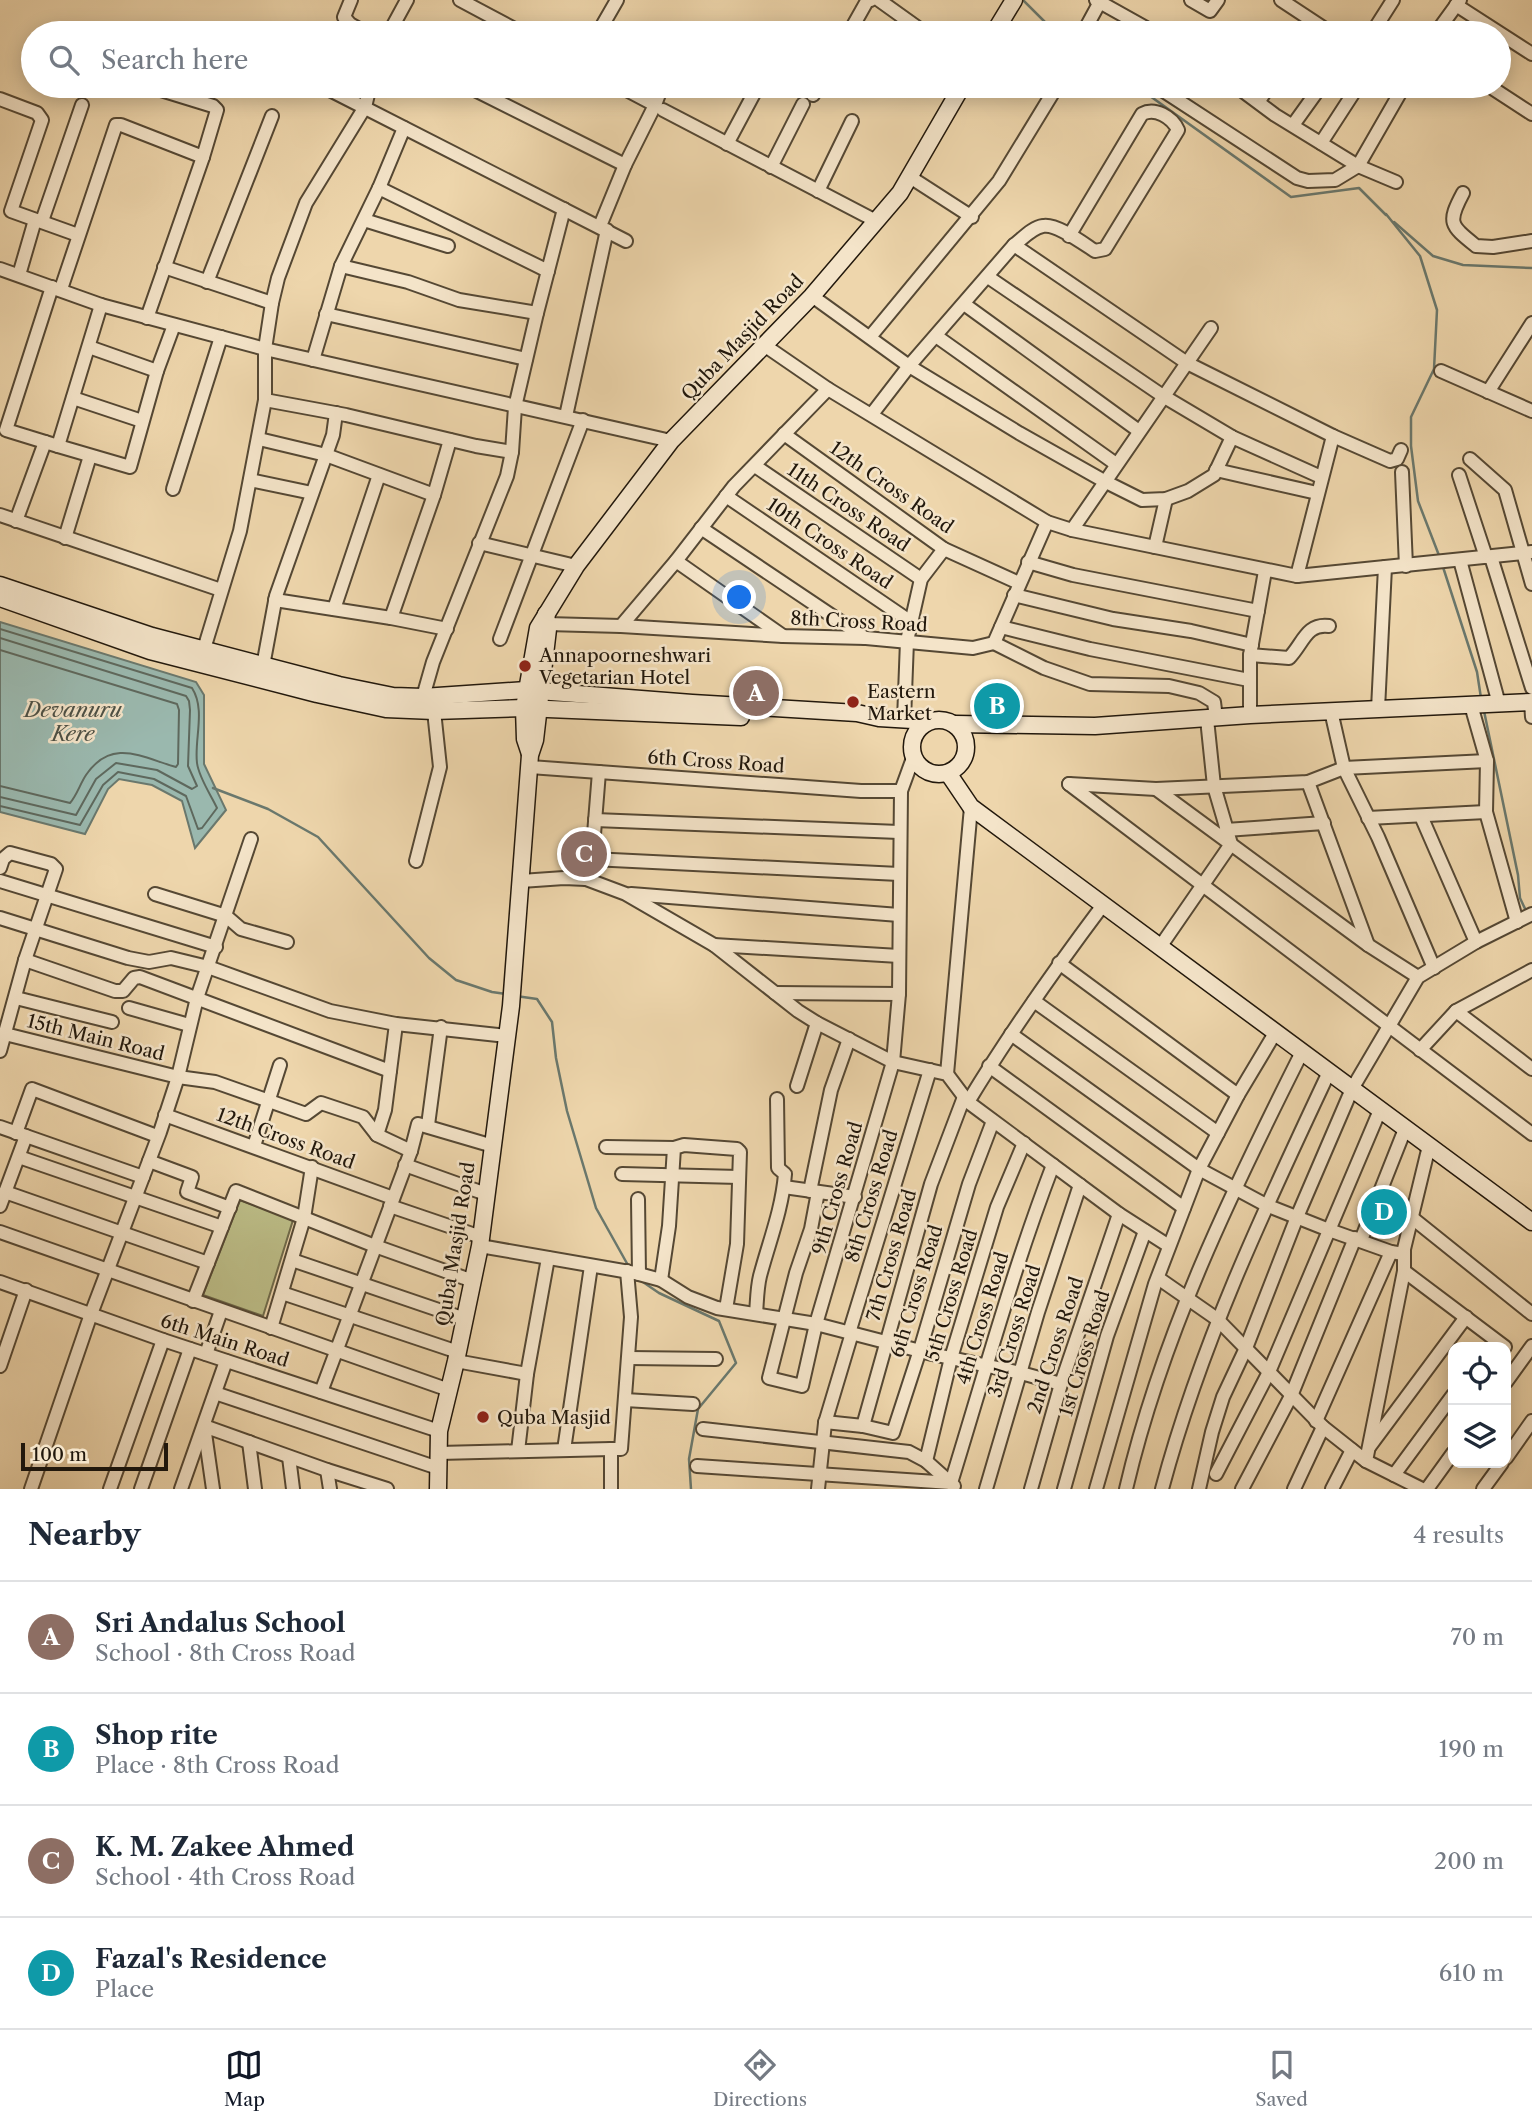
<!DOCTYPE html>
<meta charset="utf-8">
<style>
:root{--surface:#fff;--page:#f2f2f3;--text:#1f2937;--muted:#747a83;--line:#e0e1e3;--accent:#111827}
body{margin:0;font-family:"Libre Caslon Text",serif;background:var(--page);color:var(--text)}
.controls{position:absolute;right:21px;bottom:21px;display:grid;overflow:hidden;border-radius:14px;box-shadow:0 4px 18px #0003}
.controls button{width:63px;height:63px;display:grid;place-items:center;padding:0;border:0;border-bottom:2px solid var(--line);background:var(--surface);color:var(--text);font:35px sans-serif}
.scale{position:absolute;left:21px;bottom:18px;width:147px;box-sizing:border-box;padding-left:7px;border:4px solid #22180c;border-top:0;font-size:19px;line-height:24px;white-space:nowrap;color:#22180c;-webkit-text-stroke:5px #f4e4c9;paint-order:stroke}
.you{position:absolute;left:740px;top:598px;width:24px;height:24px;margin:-18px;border:5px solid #fff;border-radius:50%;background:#1a73e8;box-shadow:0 0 0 10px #1a73e833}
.badge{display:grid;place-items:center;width:46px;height:46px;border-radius:50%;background:var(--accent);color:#fff;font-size:23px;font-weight:700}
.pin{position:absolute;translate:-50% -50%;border:4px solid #fff;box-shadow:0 2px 7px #0006}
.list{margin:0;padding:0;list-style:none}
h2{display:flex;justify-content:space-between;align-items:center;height:91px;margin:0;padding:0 28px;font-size:30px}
h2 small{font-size:23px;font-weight:400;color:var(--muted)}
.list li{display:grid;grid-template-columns:46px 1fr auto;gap:21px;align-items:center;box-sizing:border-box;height:112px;padding:0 28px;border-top:2px solid var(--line)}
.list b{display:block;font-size:26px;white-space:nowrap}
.list p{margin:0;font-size:23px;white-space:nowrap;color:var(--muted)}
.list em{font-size:23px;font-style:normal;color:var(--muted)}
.icon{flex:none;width:38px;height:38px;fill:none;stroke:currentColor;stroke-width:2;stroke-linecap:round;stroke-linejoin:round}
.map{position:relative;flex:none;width:1532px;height:1489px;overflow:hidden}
.search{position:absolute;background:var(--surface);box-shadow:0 4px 18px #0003;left:21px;right:21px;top:21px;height:77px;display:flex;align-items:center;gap:18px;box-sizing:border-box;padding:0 24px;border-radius:38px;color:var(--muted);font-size:26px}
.sheet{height:539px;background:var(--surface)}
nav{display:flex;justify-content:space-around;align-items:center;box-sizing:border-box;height:98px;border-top:2px solid var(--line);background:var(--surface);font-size:19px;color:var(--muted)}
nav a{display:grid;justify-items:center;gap:4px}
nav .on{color:var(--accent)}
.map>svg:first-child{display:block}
.green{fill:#bcbd87;stroke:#6f6a4a;stroke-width:2}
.water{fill:#9ab8ae;stroke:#6a786d;stroke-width:2}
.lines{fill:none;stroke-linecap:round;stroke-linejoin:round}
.shore{stroke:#5e685d;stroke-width:2}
.stream{stroke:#6a786d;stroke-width:2.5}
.street-casing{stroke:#554834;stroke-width:16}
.secondary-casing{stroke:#22180c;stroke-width:19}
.street{stroke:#f4e4c9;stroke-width:12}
.secondary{stroke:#f4e4c9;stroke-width:16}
.poi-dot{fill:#8f2418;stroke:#f4e4c9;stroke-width:2.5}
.labels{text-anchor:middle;stroke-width:5;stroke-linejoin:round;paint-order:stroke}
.street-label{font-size:19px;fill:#22180c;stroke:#f4e4c9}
.poi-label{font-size:19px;fill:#22180c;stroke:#f4e4c9;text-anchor:start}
.water-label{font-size:21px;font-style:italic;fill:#4c5045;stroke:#f4e4c9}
</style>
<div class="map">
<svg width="1532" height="1489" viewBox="0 0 1532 1489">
<rect width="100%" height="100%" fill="#eed6ac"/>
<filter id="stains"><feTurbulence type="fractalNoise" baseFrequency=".00286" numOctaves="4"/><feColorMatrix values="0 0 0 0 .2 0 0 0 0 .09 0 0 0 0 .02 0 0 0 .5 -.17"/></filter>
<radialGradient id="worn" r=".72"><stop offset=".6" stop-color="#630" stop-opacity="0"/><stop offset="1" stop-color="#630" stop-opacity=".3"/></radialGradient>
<!-- green -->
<polygon class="green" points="240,1200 293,1220 263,1316 203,1295"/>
<!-- water -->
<polygon class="water" points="0,622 196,682 204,695 204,764 226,810 195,848 182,801 152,785 119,779 108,789 85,834 0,812"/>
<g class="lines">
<!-- shore -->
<g class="shore">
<path d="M0,629L192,688C206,710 194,739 197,763C199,778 211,795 217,808L202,828L198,829L186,796L154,779L118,772L103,785L80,825L0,806"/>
<polyline points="0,638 186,696 189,701 190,710 188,766 197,786 192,789 157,770 116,763 96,779 76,815 0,797"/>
<path d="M0,650L177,704L179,710L178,764L176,767C143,758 112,737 86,775C80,784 77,795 70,803L0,786"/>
</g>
<!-- stream -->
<g class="stream">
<polyline points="1023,0 1056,33"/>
<polyline points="1136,86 1291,197 1359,188 1386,215"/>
<polyline points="1386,214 1420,256 1437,310 1434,369 1411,417 1411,446 1418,501 1440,558"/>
<polyline points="1394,222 1433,256 1463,265 1532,268"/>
<polyline points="1443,567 1477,672 1481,698"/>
<polyline points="1484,711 1518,875 1520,898 1527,913"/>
<polyline points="213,788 268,809 318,837 429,958 456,980 492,992 506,994"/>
<polyline points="516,996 537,999 552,1022 556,1058 567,1111 596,1208 629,1267"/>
<polyline points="640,1280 659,1293 719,1321 736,1363 698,1409 689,1459 691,1489"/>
</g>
<defs>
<g id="street">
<polyline points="351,0 344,17 350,24 366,33"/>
<polyline points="460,0 522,33"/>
<polyline points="879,0 925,33"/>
<polyline points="1096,0 1155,33"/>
<polyline points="1191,0 1210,11 1218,0"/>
<polyline points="1281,0 1331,33"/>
<polyline points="1456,5 1532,54"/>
<polyline points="389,33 407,0"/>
<polyline points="598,33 617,0"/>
<polyline points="849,33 867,1 871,0"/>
<polyline points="1083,33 1101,0"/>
<polyline points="1372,33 1393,0"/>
<polyline points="1436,33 1460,0"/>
<polyline points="322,86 626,241"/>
<polyline points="467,86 625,165"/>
<polyline points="619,86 655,105"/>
<polyline points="1156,86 1297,178 1308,181 1335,180 1358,166 1404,86"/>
<polyline points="1236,86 1275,115 1358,166 1396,182"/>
<polyline points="1489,86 1532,114"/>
<polyline points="813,95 818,86"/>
<polyline points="0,99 37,113 42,120 11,211 78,235"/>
<polyline points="1259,101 1269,86"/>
<polyline points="663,110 876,221"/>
<polyline points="1293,125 1321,86"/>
<polyline points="1321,143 1358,86"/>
<polyline points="727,144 758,86"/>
<polyline points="771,167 803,104"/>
<polyline points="910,177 972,217"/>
<polyline points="379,188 548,271"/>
<polyline points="818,191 852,121"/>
<path d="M1463,193C1447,223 1450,225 1476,246L1493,247L1532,241"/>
<polyline points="364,220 448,246"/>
<polyline points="42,221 82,105"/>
<polyline points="600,226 625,165 655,105 662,86"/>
<polyline points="1014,245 1187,363 1333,436 1390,461 1397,459 1401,450"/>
<polyline points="341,266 408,282 459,300 537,313"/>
<polyline points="164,267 272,303"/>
<polyline points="0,269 101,305 265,349 671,441"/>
<polyline points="19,275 35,220"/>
<polyline points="988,277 1163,396 1232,437 1321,477"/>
<polyline points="207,282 272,116"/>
<polyline points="52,287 6,430 58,446 101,305"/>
<polyline points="61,289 116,125 121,125 203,157"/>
<polyline points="812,296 909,366 1019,433 1104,481 1142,500 1166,499 1188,491 1214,475 1232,437"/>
<polyline points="964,304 1139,431"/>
<polyline points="326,314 526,359"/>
<polyline points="147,318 203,157 217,110 213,106 148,86"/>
<polyline points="936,336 1116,464"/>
<polyline points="870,337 999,181 1057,86"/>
<polyline points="764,345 828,389 1047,522 1072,530 1297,576 1532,552"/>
<polyline points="89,347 157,371"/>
<polyline points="313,360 341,266 379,188 404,128"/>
<polyline points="1441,371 1532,411"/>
<polyline points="1488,392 1532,323"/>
<polyline points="73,398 142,421"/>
<polyline points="265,400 346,415 476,446 512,452"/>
<path d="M872,414L909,366L1014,245C1022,239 1033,227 1043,226C1056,223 1084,244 1095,251L1105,249L1178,130C1172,117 1155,107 1142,114L1069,236"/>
<polyline points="566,416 607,230"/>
<polyline points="784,434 944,549 1019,583"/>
<polyline points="259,439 326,455 434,495"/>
<polyline points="58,446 130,467 157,371 174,325"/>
<polyline points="1470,459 1505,490 1532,584"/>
<polyline points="755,466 921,579"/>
<polyline points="1216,470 1317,493"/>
<polyline points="1402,472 1406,566"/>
<polyline points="1459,475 1486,557"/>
<polyline points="250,480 312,493"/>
<polyline points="173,489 221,337"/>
<polyline points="726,496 911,622"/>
<polyline points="0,515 221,590"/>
<polyline points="16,521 45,442"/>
<polyline points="701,528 865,638"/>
<polyline points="1072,530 1211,328"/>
<polyline points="65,538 90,456"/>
<polyline points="479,543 576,566"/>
<polyline points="1155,547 1166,499"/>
<polyline points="1491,557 1532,688"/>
<polyline points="1460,560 1499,704"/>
<polyline points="676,561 783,636"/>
<polyline points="1028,562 1073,575 1258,611"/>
<polyline points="1297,576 1333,436"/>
<polyline points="1014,595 1113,619 1191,631 1252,645"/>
<polyline points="275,600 391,618 447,629"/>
<polyline points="334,609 379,475"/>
<polyline points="391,618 434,495 450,440"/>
<polyline points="547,624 621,626 783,636 866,638 973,648 994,643 1047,522"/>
<polyline points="621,626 676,561 734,486 828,389"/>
<polyline points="1001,627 1090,649 1249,680"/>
<polyline points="500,639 583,420"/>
<polyline points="994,643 1044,668 1090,684 1169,686 1199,693 1214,702 1216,718"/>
<polyline points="204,649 240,531 265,400 265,349 272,303 278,278 306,203 365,107 370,86"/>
<path d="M1250,655L1289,658C1303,644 1306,623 1329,626"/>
<polyline points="263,666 276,596 333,435 336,413"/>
<polyline points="423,697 433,662 507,476 512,452 515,407 537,313 564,209"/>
<polyline points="1531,702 1532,717"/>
<polyline points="1471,705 1487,761 1486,812 1517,922"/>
<polyline points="1378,709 1385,567"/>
<polyline points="1331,711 1344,768 1378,837 1434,968"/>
<polyline points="1250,715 1250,655 1265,571"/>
<polyline points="904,720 907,641 921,579 944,549"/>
<polyline points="530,767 861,791 901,791"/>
<polyline points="1308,782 1368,945"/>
<polyline points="1069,784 1532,1134"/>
<polyline points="1069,784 1156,789 1308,782 1344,768 1487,761"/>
<polyline points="1156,789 1368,945 1418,977"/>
<polyline points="1421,816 1476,942"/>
<polyline points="1368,818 1486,812"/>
<polyline points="595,820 899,832"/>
<polyline points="1226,830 1324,823"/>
<polyline points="592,859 899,874"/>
<polyline points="416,861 440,767 434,711"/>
<polyline points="0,868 3,859 10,853 51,864 56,869 25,960 0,1051"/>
<polyline points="586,879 592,859 599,772"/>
<polyline points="0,881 216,947"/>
<polyline points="521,881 564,878 586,879 626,894 714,945 798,1011 817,1023 893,1062 947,1074 968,1102 1119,1214 1169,1246"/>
<polyline points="155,894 226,916 241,929 287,942"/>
<polyline points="631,894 899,915"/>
<polyline points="0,918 128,958 149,962 171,958 208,967 330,1011 396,1024 507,1036"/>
<polyline points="714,945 899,956"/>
<polyline points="1160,947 1231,844 1214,786 1207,719"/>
<polyline points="25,960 115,991 123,991 134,978 140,977 390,1071"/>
<polyline points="1059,963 1238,1095"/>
<polyline points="775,993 899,994"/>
<polyline points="16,998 112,1022"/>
<polyline points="1034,1001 1218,1133"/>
<polyline points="129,1008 189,1025"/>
<polyline points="1456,1011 1532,1069"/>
<polyline points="5,1034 178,1077 215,1082 306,1114 321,1103 363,1117 377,1135 411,1151"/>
<polyline points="1011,1034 1199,1169 1266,1205 1329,1230 1391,1252 1404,1254"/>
<polyline points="1420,1050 1456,1011 1532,970"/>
<polyline points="989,1066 1184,1208"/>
<polyline points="947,1074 971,807"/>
<polyline points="797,1086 817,1023"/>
<path d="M968,1102C1009,1034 1055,969 1103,905"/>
<polyline points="165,1115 393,1198"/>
<polyline points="428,1125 441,1027"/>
<polyline points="0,1127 143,1177"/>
<polyline points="16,1133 32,1089 157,1136"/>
<polyline points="377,1135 385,1110 396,1024"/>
<polyline points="254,1146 280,1065"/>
<polyline points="606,1147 674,1148"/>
<polyline points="19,1157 222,1227"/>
<polyline points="149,1161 192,1177 187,1192 230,1208"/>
<polyline points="405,1165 486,1194"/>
<polyline points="622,1174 739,1177"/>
<polyline points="784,1187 855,1197"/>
<polyline points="810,1191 831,1090 849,1039"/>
<polyline points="5,1192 208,1263"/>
<polyline points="818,1192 811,1229 796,1273 769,1378 802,1386 816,1324 893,1062 899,994 901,791 913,758"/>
<polyline points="638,1199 639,1274"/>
<polyline points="0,1206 26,1136"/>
<polyline points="390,1206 481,1237"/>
<polyline points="1411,1217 1532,1314"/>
<polyline points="0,1232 449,1390"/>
<polyline points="1361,1240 1405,1129"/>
<polyline points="480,1246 635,1273 661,1280 688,1297 717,1308 816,1324 932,1354 1021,1373 1061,1384"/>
<polyline points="292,1260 465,1319"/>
<polyline points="1404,1271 1505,1347"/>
<polyline points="1158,1278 1217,1319 1323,1427 1366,1461 1422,1489"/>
<polyline points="661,1280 669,1226 674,1148 684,1145 737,1149 740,1152 737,1244 726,1309"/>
<polyline points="0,1282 163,1340 439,1431"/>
<polyline points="282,1293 458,1352"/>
<polyline points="193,1301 236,1191 375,1246 473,1281"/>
<path d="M756,1314C757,1302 757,1288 760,1276C769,1242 782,1210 785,1174L778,1168L777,1099"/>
<polyline points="271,1328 304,1218 312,1167"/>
<polyline points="849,1333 930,1070"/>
<polyline points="206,1354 221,1311"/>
<polyline points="629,1358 716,1359"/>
<polyline points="456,1361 527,1374"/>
<polyline points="0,1366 26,1290"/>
<polyline points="1506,1382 1532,1346"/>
<polyline points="321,1392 411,1151 418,1124 493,1146"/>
<polyline points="215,1393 438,1468"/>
<polyline points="625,1400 693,1404"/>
<polyline points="1316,1421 1391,1252"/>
<polyline points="825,1422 863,1426 893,1433 920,1350 969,1184 993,1121"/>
<polyline points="863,1426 931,1184 964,1097"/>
<polyline points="703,1429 909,1452 926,1461 954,1486"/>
<polyline points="249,1442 255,1489"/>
<polyline points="1370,1446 1466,1317"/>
<polyline points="564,1450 591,1266"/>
<polyline points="518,1451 527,1374 548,1258"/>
<polyline points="439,1453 611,1449"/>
<polyline points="289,1457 293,1489"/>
<polyline points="1506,1458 1532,1421"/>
<polyline points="926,1461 951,1358 997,1207 1024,1143"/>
<polyline points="1366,1461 1404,1271 1404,1249 1429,1146"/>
<path d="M697,1466L951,1483C984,1376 1013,1269 1053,1165"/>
<polyline points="327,1470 330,1489"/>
<polyline points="1216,1474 1269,1372 1380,1110"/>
<polyline points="1394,1475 1453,1395"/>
<polyline points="31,1489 91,1314 160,1132 178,1077 197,998 251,839"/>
<polyline points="110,1489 163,1340"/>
<polyline points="141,1489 190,1349"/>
<polyline points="181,1489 226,1361"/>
<polyline points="213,1489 204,1426 327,1470 387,1489"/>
<polyline points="611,1489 611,1449 621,1449 631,1317 627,1271"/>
<polyline points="818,1489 825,1423 852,1333"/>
<polyline points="986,1489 1038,1312 1080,1185"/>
<polyline points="1031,1489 1061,1384 1119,1214"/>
<polyline points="1064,1489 1107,1336 1145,1231"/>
<polyline points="1096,1489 1155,1284 1199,1169 1238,1095 1275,1033"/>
<path d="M1126,1489C1162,1335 1231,1193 1302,1052"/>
<path d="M1162,1489C1201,1343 1265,1208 1329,1072"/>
<polyline points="1199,1489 1212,1432 1223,1397 1246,1348 1297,1217 1352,1089 1418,977 1476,942 1532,914"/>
<polyline points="1242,1489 1291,1396 1355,1238"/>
<polyline points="1294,1489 1323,1427"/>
<polyline points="1332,1489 1352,1450"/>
<polyline points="1427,1489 1453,1453"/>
<polyline points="1483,1489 1502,1463"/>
</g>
<g id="secondary">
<polyline points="994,33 1014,0"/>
<polyline points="0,585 152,636 339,685 393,696 423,697 526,690 692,703 857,713 879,718 929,721"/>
<polyline points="0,598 150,651 317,694 386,709 434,711 524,708 741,717"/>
<circle cx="939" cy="747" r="27"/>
<polyline points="955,724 1095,726 1250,715 1532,702"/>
<polyline points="530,754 525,739 524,708 538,628 576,566 671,441 812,296 900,193 962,86"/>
<polyline points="948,773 971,807 1532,1222"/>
<polyline points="438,1489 439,1431 456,1361 480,1246 511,1006 530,755 535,740 548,629 546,614"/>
</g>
</defs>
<!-- street casing -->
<use href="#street" class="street-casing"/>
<!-- secondary casing -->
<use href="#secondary" class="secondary-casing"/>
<!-- street -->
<use href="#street" class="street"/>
<!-- secondary -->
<use href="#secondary" class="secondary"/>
</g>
<!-- markers -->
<g class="poi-dot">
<circle cx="525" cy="666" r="7"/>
<circle cx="853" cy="702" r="7"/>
<circle cx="483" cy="1417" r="7"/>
</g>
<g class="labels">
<!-- street labels -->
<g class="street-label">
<text transform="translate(742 337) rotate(-46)" y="7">Quba Masjid Road</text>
<text transform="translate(892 487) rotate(35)" y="7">12th Cross Road</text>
<text transform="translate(849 507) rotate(34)" y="7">11th Cross Road</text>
<text transform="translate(830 543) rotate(34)" y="7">10th Cross Road</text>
<text transform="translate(859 621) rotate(3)" y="7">8th Cross Road</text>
<text transform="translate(716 761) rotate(4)" y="7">6th Cross Road</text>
<text transform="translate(96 1037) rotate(14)" y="7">15th Main Road</text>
<text transform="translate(286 1138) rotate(20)" y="7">12th Cross Road</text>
<text transform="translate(837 1188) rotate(-74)" y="7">9th Cross Road</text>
<text transform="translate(871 1196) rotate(-73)" y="7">8th Cross Road</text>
<text transform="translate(455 1244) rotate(-81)" y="7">Quba Masjid Road</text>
<text transform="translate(891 1255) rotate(-74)" y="7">7th Cross Road</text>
<text transform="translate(916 1291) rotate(-73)" y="7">6th Cross Road</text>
<text transform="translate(951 1295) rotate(-73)" y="7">5th Cross Road</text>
<text transform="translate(982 1318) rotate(-73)" y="7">4th Cross Road</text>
<text transform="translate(1014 1331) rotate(-73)" y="7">3rd Cross Road</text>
<text transform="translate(225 1340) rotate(18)" y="7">6th Main Road</text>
<text transform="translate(1055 1345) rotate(-72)" y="7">2nd Cross Road</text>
<text transform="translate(1084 1353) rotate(-73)" y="7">1st Cross Road</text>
</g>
<!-- poi labels -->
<g class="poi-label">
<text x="539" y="662">Annapoorneshwari<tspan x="539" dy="22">Vegetarian Hotel</tspan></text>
<text x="867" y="698">Eastern<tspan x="867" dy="22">Market</tspan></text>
<text x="497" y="1424">Quba Masjid</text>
</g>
<!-- water labels -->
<g class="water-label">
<text x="73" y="717">Devanuru<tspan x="73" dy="24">Kere</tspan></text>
</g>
</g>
<rect width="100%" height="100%" filter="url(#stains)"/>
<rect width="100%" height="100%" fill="url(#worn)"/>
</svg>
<div class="controls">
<button><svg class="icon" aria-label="locate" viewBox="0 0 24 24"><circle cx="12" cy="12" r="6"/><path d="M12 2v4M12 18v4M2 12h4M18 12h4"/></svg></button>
<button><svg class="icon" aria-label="layers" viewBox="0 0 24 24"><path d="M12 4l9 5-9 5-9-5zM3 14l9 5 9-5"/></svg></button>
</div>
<div class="scale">100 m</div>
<div class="you"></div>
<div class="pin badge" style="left:756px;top:693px;background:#8d6e63">A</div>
<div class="pin badge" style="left:997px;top:706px;background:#0f9aa8">B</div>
<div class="pin badge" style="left:584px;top:854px;background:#8d6e63">C</div>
<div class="pin badge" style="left:1384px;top:1212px;background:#0f9aa8">D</div>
<div class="search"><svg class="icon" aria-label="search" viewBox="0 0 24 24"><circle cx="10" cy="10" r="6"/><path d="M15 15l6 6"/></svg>Search here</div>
</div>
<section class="sheet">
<h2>Nearby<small>4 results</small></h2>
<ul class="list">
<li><span class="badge" style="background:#8d6e63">A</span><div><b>Sri Andalus School</b><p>School · 8th Cross Road</p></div><em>70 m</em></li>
<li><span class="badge" style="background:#0f9aa8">B</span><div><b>Shop rite</b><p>Place · 8th Cross Road</p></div><em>190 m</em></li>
<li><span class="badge" style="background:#8d6e63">C</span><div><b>K. M. Zakee Ahmed</b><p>School · 4th Cross Road</p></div><em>200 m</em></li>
<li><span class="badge" style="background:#0f9aa8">D</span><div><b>Fazal's Residence</b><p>Place</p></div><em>610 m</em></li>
</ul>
</section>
<nav>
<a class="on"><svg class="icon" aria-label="map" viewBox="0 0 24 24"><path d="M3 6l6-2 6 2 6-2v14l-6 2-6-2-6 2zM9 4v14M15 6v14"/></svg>Map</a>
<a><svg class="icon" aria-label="directions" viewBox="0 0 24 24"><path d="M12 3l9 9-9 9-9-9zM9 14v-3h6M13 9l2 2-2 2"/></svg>Directions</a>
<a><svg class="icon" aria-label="saved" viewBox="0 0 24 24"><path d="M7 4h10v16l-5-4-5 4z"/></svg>Saved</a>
</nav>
